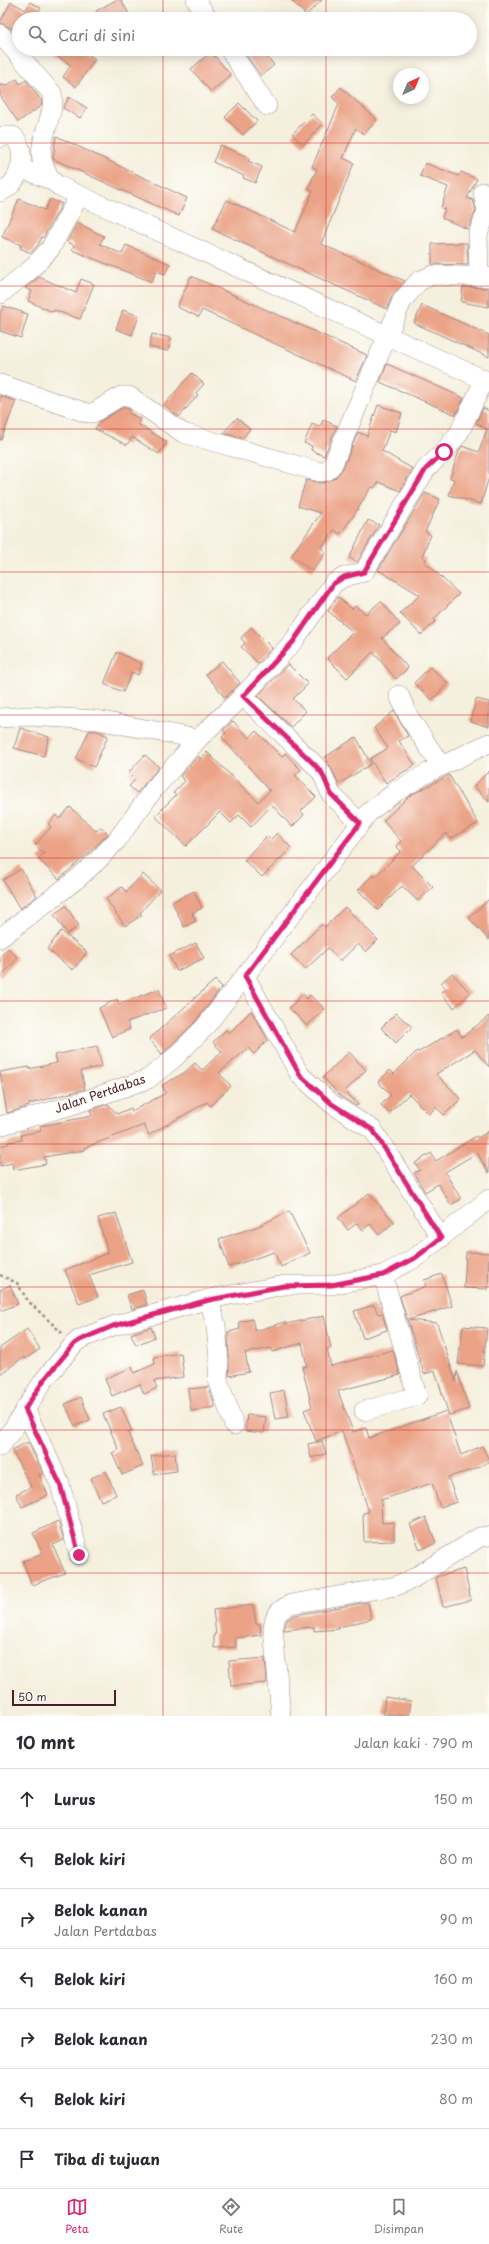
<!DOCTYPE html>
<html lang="id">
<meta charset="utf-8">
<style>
:root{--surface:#fff;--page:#f2f2f3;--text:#2b2b33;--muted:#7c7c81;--line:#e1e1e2;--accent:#db2777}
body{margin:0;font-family:"Playpen Sans",sans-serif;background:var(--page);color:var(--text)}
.compass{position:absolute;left:393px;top:68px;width:36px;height:36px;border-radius:50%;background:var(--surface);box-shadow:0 2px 10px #0003;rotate:44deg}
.scale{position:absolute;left:12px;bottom:10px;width:104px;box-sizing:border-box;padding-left:4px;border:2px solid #4a1f2b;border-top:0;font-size:11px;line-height:14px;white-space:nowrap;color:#4a1f2b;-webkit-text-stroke:3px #fdfcf7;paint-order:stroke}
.stop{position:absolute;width:12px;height:12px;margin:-9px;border:3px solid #db2777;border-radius:50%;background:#fff}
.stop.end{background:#db2777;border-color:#fff;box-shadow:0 1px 4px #0008}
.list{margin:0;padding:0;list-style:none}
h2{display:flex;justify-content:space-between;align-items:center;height:52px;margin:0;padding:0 16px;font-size:17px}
h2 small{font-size:13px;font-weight:400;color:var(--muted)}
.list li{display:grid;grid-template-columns:26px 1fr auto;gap:12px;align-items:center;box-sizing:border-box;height:60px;padding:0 16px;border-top:1px solid var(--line)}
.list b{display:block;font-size:15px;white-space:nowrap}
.list p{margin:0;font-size:13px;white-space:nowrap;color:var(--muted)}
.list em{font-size:13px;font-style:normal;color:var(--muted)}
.icon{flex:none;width:22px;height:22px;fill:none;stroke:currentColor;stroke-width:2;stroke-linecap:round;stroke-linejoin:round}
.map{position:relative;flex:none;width:489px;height:1716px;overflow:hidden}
.search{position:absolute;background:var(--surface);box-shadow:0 2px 10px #0003;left:12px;right:12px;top:12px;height:44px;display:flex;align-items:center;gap:10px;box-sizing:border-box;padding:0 14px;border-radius:22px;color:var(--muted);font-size:15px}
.sheet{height:472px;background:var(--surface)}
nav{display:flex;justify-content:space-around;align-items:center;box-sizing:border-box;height:56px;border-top:1px solid var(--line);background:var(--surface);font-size:11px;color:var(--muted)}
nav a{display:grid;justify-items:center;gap:2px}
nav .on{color:var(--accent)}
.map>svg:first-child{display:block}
.building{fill:#eba286}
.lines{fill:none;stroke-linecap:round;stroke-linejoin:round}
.minor-casing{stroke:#a08884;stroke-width:20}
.path{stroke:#a08884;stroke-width:2.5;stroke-dasharray:3 3;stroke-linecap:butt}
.minor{stroke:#fff;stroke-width:19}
.route{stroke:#db2777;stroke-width:5}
.grid{fill:none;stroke:#d62828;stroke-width:1;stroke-opacity:0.55}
.labels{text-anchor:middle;stroke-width:3;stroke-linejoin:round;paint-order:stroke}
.street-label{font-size:12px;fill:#4a1f2b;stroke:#fdfcf7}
</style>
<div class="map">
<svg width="489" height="1716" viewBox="0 0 489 1716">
<rect width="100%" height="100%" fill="#fdfcf7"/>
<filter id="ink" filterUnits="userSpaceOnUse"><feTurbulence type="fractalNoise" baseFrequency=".025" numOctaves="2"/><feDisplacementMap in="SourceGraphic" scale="8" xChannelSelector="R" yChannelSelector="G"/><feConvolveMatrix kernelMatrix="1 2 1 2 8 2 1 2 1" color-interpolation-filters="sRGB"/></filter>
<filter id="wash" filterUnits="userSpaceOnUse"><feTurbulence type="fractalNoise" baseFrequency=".012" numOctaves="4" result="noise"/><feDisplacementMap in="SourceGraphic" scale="16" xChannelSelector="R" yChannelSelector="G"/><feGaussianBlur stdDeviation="0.9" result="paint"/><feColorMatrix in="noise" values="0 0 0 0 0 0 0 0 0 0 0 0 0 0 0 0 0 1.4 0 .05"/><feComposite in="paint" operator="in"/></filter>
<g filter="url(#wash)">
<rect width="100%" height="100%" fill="#f5f0de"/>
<g id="blocks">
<!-- building -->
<g class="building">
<polygon points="116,0 121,0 132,19 101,19 96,11"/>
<polygon points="291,0 322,0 306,15"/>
<polygon points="11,2 26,10 30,2 41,8 36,16 41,19 19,19 19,33 1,23 0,22"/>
<polygon points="46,49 81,49 95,59 76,87 63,77 71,65"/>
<polygon points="242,49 260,49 274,65 261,76"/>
<polygon points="211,52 231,75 211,92 191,69"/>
<polygon points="17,79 20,84 26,80 42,101 41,106 18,122 0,95 0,84 6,86"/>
<polygon points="341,87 377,120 364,134 356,128 343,158 354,163 321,244 405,281 393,294 387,309 212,229 227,200 295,232 313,191 308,189 317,169 312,167 339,104 332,97"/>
<polygon points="69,97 87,108 80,118 63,108"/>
<polygon points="239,103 257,121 243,135 225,117"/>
<polygon points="312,114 323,124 303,145 292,134"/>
<polygon points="56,136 187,198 179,216 53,159"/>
<polygon points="220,145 250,158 248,161 262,167 255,183 243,178 244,176 213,162"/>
<polygon points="425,163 459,176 461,172 477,179 467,198 473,200 476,210 468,229 442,218 445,209 441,208 448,187 420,176"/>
<polygon points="19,199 45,210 50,199 62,204 43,238 42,237 38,245 31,253 20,248 21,245 2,237"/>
<polygon points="77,223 104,236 100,244 122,254 126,245 170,264 165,274 156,271 152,282 72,250 74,245 67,242"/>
<polygon points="467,243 468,265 432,264 432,244"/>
<polygon points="191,276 367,355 356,381 202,310 199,317 177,307"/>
<polygon points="39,277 76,293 81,279 94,284 80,319 54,310 53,312 28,301 32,291 25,288"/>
<polygon points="463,287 489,288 489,307 461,302"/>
<polygon points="422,305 489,335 489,357 414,323"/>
<polygon points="3,306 28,314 21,338 0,331 0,314"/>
<polygon points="123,310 139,316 132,335 116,329"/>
<polygon points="152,334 171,338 168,351 149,347"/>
<polygon points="387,364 464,398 456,415 380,382"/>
<polygon points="192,373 204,384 196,393 198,395 179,417 164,405"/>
<polygon points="0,396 16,401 1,440 0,440"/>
<polygon points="378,405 402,413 396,432 390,430 382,451 413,469 400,491 379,482 374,488 371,487 354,515 340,534 334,530 321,548 326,552 312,571 291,556 321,513 298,506 306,480 322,483 335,478 343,468 358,432 367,436"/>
<polygon points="124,407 130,410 129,413 140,419 138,424 167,442 159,454 132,437 127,445 95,429 99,422"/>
<polygon points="483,408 489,411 489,477 481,504 449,495 454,479 450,478 459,451 462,446 479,452 487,429 476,423"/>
<polygon points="237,418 250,429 242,438 223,433"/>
<polygon points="323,420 337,426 324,456 311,450 312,446 304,443 312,424 320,427"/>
<polygon points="425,493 440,499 425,532 431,535 422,556 426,559 425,562 459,594 434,619 436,621 421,635 400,613 420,595 378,570"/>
<polygon points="368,520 379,525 357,562 349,558"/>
<polygon points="338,597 352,609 355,606 366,614 381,601 400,624 382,638 408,668 396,679 373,652 347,678 327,658 353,632 328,611"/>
<polygon points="251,627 272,648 258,663 241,647 245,643 241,638"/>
<polygon points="117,652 142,664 138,675 132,672 123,692 104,684"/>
<polygon points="222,661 240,683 225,698 206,674"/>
<polygon points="288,664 308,684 293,699 306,711 291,727 258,696"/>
<polygon points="430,667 448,683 432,700 414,683"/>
<polygon points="476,699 489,702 489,727 470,721"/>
<polygon points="394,711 408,736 399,741 415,765 386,783 370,759 388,748 374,728"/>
<polygon points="233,721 249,738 256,731 282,757 285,753 301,770 295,775 316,797 301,811 304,815 292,827 272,805 251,827 239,815 231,823 220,812 186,846 155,816 176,795 173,793 185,781 180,776 198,756 201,759 207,752 258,802 270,791 222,737 226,733 223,730"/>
<polygon points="20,728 49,737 44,756 14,748"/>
<polygon points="89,731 97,731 108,736 94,767 76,759"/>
<polygon points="356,737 371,764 339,784 325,757"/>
<polygon points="145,755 159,767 137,793 129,786 135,780 128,773"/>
<polygon points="489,771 489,802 474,786"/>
<polygon points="449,775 478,823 450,839 446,833 412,866 433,887 418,901 402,886 378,910 358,890 373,875 375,877 401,851 396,846 401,841 383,821 409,796"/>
<polygon points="70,807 96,831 101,827 108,834 91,851 59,879 38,859 44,853 35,845 51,827 48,824 56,815 59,819"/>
<polygon points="277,833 291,848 262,877 244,860 267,836 271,839"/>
<polygon points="21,869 37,896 20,909 3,880"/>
<polygon points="143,874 160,890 140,913 142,915 125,926 106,899 122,887 126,892"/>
<polygon points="194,891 202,908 192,913 196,921 184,927 172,902"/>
<polygon points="489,899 489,940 469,918"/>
<polygon points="66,906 79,926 67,934 54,914"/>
<polygon points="345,907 378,940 366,952 358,944 340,961 328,948 306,969 291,955 322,924 325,927"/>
<polygon points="61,931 87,952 73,970 47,949"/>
<polygon points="196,943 204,958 177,971 169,956"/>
<polygon points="8,948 18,958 0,977 0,957"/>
<polygon points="452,973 470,993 454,1008 441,993 446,989 441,983"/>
<polygon points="215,980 222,987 196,1021 162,1054 149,1039"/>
<polygon points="159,989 166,1008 127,1022 130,1029 112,1037 99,1008 117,999 119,1004"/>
<polygon points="303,994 307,999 310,995 325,1009 307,1026 289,1008"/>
<polygon points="251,1011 268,1040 254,1054 248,1048 219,1073 231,1086 210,1106 207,1102 149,1135 144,1125 84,1148 84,1150 44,1157 46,1164 13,1170 12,1163 0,1166 0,1146 8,1144 8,1142 22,1140 21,1135 41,1131 40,1126 92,1116 90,1110 108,1104 117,1114 131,1108 132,1111 166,1093 162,1085 184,1073 195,1063 202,1070 222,1052 213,1042 226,1030 229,1033"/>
<polygon points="396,1013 412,1027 396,1043 381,1028"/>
<polygon points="489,1016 489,1067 475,1050 436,1074 461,1099 444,1115 436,1107 429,1114 409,1094 389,1113 381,1105 391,1095 378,1082 390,1070 394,1074 417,1051 419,1052 457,1029 462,1037"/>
<polygon points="97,1046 102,1066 81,1071 85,1089 29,1104 29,1106 7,1113 0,1072 29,1067 29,1069 57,1063 55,1055"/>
<polygon points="349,1052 366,1070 345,1091 358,1105 356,1106 339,1095 323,1077"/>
<polygon points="489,1131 489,1173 477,1153 445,1172 461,1199 451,1205 438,1184 425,1192 414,1173 420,1170 415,1163 431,1153 436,1161 476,1136 478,1138"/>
<polygon points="369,1193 394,1222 379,1235 370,1224 363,1230 357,1223 348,1230 338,1218"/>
<polygon points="289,1211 310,1253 281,1267 274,1252 229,1267 219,1239 259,1226"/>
<polygon points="116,1213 132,1262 89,1275 98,1297 79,1304 65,1270 108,1253 98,1218"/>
<polygon points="466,1252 489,1253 488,1289 464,1288"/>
<polygon points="442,1274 452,1306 409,1320 437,1323 456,1382 457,1371 469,1409 449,1415 435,1371 424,1374 400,1296 426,1286 424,1280"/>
<polygon points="10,1285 18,1304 0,1311 0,1290"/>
<polygon points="143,1290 147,1305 132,1309 127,1295"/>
<polygon points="374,1305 378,1314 382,1313 387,1330 363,1338 354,1311"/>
<polygon points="324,1316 331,1348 327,1349 331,1366 393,1350 400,1375 338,1391 353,1432 366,1428 369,1438 446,1411 461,1455 482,1446 489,1460 489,1462 472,1470 448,1477 457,1502 440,1507 432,1483 381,1500 382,1523 394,1522 394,1541 364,1542 363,1513 369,1512 342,1431 316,1441 304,1410 312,1407 302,1367 307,1366 302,1343 272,1352 271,1348 245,1353 249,1372 229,1376 228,1332 240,1329 239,1322 252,1319 255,1331 285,1322 286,1324"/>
<polygon points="463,1326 487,1328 483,1366 458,1364"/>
<polygon points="151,1327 155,1337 136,1345 131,1334"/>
<polygon points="27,1329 40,1349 25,1359 24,1357 0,1374 0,1348"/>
<polygon points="181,1353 184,1377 154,1381 157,1388 144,1394 140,1384 112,1396 105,1379 132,1367 134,1373 155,1364 154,1357"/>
<polygon points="209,1387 215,1407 191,1411 188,1389"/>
<polygon points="284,1390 289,1417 275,1419 270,1393"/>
<polygon points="81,1397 90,1420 75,1426 65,1404"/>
<polygon points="121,1407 132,1431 128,1433 143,1466 122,1475 112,1453 119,1450 103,1414"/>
<polygon points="247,1415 266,1417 264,1433 245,1431"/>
<polygon points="322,1441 326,1454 311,1458 308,1444"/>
<polygon points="28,1442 43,1473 39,1475 48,1495 22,1507 16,1494 31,1487 12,1450"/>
<polygon points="175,1453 177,1471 154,1474 151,1456"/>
<polygon points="106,1471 116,1495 101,1501 91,1478"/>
<polygon points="426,1517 436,1543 420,1550 410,1524"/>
<polygon points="58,1521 64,1540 53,1545 65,1573 32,1585 23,1561 43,1554 33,1533"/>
<polygon points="464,1569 471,1600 443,1607 436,1577"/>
<polygon points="368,1602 371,1619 339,1627 339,1629 314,1631 314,1627 284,1630 287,1620 295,1615"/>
<polygon points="253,1605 256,1624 260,1624 261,1635 235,1638 236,1647 214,1648 214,1634 216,1634 213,1610"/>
<polygon points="265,1658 267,1683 231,1686 229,1661"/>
<polygon points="385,1697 411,1701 409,1716 383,1714"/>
</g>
</g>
</g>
<g filter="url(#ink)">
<use href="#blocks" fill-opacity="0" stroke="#a08884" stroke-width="1"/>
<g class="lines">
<defs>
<g id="minor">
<polyline points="196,0 208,19"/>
<path d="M0,34L52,93C56,115 38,138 42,160C44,167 48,174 51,180"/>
<polyline points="229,49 267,106"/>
<path d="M0,138L3,136H13C29,151 21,184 0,192"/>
<polyline points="20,168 51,180 59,186 489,382"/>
<polyline points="479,277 478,234 487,211 483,192"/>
<polyline points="0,294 30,270 50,249 79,196"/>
<polyline points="0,384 87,413 93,413 121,396 129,396 183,433 320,472 327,471 333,464 402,301 419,281 433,275 489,277"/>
<polyline points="399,695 409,717 441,766"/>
<polyline points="243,696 314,764 322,773 331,794 360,823"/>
<polyline points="0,718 29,716 97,720 198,739"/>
<polyline points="0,938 77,879 99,859 117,840 154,789 198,739 243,696 293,642 333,584 344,577 364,572 426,469 444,452 459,433 484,381"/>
<polyline points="245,976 300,1075 332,1104 373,1130 441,1238"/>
<polyline points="0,1126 69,1106 148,1079 173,1059 204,1028 245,976 369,812 397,791 429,772 489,743"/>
<polyline points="209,1299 216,1325 219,1360 218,1380 234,1425"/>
<polyline points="25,1409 60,1484 79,1555"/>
<polyline points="364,1411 417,1396 383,1275"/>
<polyline points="0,1447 15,1426 44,1380 74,1344 80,1339 113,1326 209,1299 285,1285 331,1285 383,1275 415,1258 489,1199"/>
<path d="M281,1716L273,1628C275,1614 279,1610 291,1604L396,1586L412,1579L480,1537L489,1536"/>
</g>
</defs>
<!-- minor casing -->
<use href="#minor" class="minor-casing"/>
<!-- path -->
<polyline class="path" points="0,1275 17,1283 28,1301 62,1333"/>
<!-- minor -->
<use href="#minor" class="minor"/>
</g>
</g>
<g class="lines" filter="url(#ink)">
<!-- route -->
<polyline class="route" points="79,1555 60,1484 25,1409 44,1380 74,1344 80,1340 113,1326 209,1300 284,1286 331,1285 383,1275 415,1258 441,1238 373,1130 332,1104 300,1075 245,976 360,823 331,794 322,773 314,764 243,696 293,642 333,584 344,577 364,572 426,469 444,452"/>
</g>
<!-- grid -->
<path class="grid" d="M163,0V19M326,0V19M163,49V1716M326,49V1716M0,143H489M0,286H489M0,429H489M0,572H489M0,715H489M0,858H489M0,1001H489M0,1144H489M0,1287H489M0,1430H489M0,1573H489"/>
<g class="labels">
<!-- street labels -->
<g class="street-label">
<text transform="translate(100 1094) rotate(-19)" y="4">Jalan Pertdabas</text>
</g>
</g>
</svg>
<svg class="compass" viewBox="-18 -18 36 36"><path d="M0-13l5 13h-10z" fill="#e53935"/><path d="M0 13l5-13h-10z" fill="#7c7c81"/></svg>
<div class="scale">50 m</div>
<div class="stop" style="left:444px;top:452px"></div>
<div class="stop end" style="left:79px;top:1555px"></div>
<div class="search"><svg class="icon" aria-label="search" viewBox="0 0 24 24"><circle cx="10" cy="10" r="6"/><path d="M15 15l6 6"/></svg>Cari di sini</div>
</div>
<section class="sheet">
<h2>10 mnt<small>Jalan kaki · 790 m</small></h2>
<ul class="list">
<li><svg class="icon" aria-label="ahead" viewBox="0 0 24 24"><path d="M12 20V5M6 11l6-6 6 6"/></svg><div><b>Lurus</b></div><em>150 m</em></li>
<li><svg class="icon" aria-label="left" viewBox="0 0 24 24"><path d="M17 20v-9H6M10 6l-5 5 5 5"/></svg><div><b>Belok kiri</b></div><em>80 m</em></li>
<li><svg class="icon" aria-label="right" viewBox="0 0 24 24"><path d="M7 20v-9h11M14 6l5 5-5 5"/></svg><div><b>Belok kanan</b><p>Jalan Pertdabas</p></div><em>90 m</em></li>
<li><svg class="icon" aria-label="left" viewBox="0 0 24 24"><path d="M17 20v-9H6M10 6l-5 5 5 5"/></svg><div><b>Belok kiri</b></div><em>160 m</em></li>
<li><svg class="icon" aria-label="right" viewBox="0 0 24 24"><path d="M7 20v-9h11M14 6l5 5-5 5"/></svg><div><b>Belok kanan</b></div><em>230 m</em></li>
<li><svg class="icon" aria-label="left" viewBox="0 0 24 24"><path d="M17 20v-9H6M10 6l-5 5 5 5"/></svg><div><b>Belok kiri</b></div><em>80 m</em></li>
<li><svg class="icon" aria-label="arrive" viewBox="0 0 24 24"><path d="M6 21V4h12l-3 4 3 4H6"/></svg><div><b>Tiba di tujuan</b></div></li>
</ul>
</section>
<nav>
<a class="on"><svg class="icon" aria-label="map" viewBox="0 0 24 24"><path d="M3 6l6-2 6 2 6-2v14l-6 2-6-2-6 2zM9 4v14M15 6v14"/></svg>Peta</a>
<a><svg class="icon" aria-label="directions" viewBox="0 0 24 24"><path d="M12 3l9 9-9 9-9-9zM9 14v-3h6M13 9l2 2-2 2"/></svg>Rute</a>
<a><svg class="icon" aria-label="saved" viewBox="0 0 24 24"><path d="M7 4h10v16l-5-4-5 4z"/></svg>Disimpan</a>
</nav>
